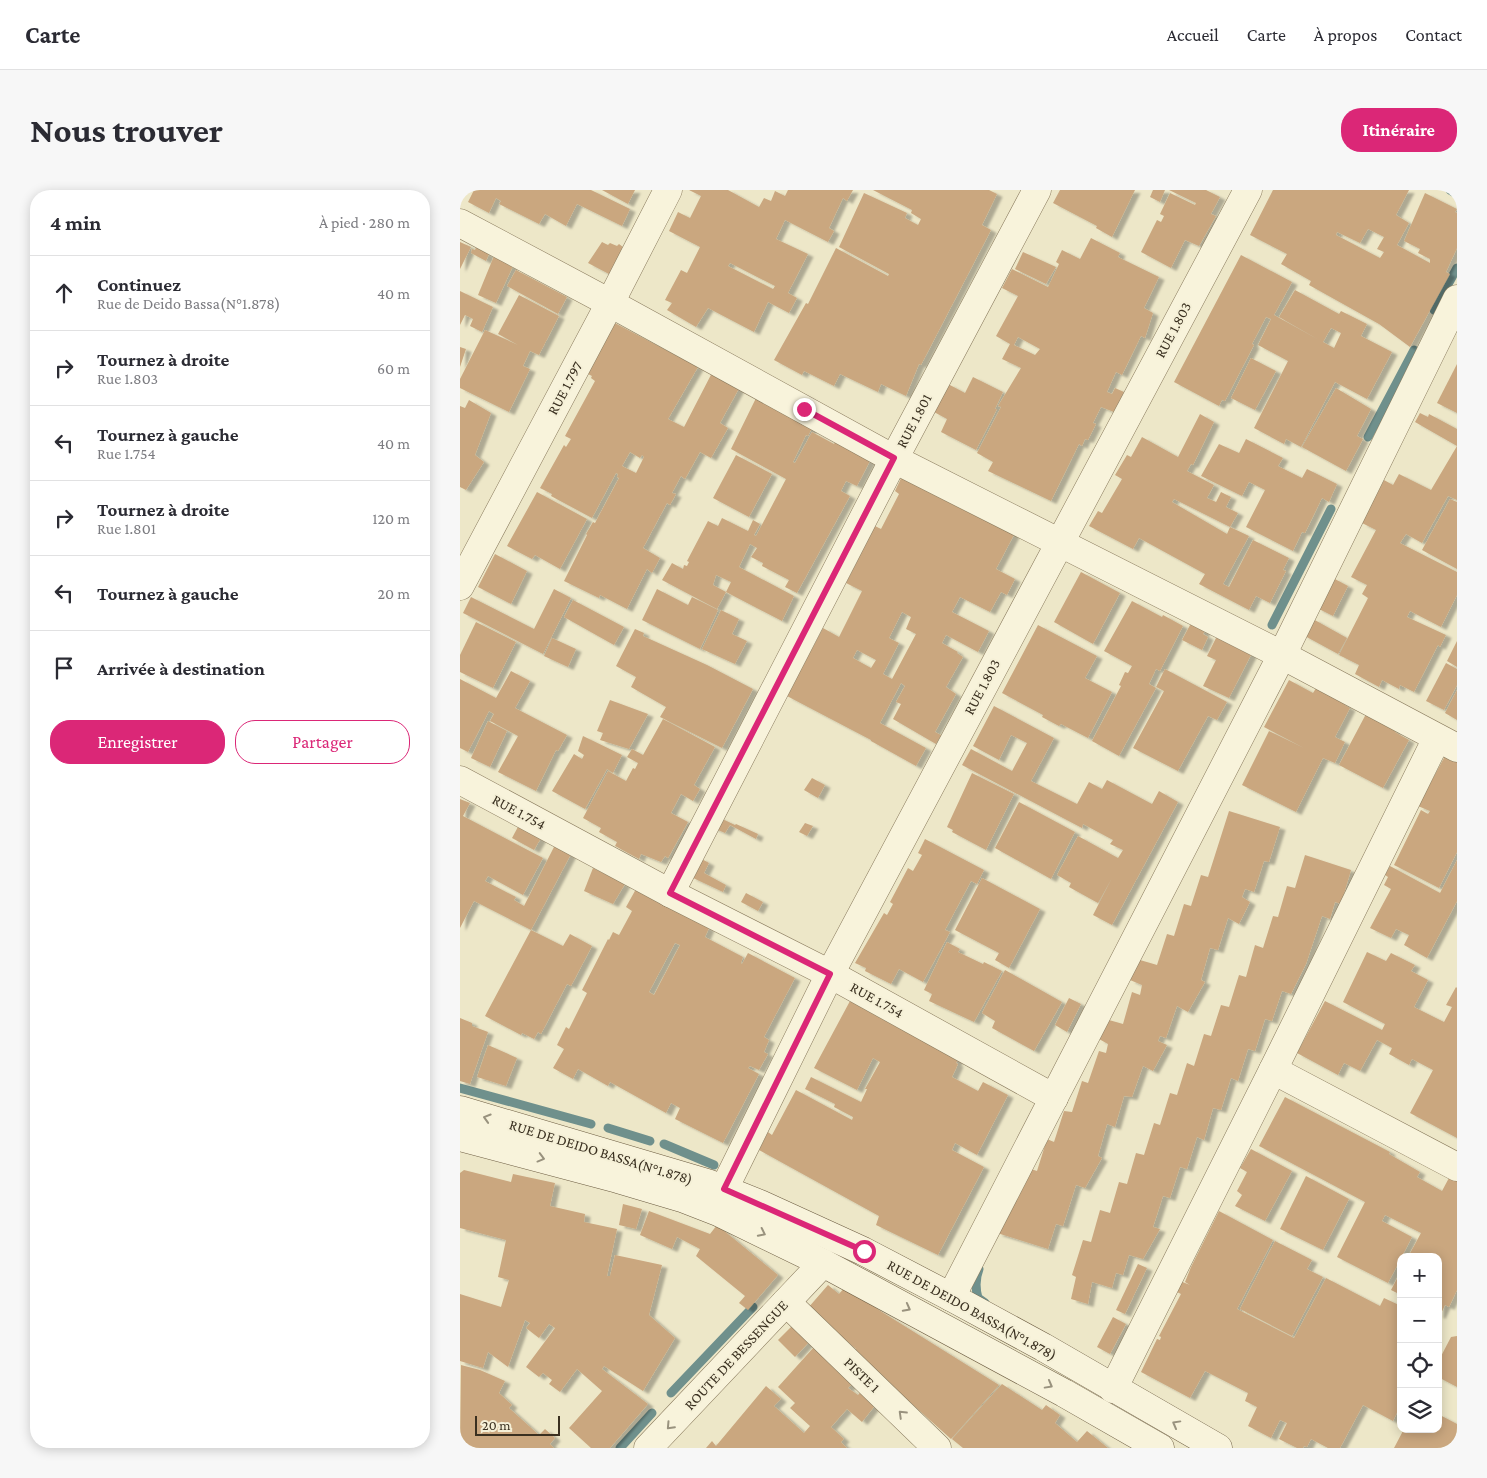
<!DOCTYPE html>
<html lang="fr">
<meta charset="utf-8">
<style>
:root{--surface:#fff;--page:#f7f7f7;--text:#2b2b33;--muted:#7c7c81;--line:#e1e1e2;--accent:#db2777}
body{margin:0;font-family:"Crimson Pro",serif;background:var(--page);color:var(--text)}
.controls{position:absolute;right:15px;bottom:15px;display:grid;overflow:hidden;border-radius:10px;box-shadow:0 2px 12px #0003}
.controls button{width:45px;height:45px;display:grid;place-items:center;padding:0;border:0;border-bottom:1px solid var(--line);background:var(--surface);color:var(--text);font:25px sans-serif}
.scale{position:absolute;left:15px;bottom:12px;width:85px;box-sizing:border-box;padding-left:5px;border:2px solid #3a3020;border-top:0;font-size:14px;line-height:18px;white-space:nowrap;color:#3a3020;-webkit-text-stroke:4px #f5f0d7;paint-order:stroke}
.stop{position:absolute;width:15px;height:15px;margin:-11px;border:4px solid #db2777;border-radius:50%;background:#fff}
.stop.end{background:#db2777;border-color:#fff;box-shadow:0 1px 5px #0008}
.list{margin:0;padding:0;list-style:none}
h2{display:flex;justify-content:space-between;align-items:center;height:65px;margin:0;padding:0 20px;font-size:21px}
h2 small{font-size:16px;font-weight:400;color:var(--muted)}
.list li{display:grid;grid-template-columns:32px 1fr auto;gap:15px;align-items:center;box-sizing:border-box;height:75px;padding:0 20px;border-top:1px solid var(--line)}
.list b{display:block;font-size:19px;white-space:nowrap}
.list p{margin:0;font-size:16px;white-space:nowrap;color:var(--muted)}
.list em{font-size:16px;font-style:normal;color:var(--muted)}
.actions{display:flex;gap:10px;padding:15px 20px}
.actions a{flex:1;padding:11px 0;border:1px solid var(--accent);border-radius:20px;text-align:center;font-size:18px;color:var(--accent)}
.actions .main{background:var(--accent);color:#fff}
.icon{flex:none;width:28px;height:28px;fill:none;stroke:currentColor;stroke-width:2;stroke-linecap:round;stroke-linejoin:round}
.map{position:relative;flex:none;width:997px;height:1258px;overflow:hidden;border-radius:20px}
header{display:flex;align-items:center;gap:30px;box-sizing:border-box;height:70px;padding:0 25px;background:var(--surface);border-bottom:1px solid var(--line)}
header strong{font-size:24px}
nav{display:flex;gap:28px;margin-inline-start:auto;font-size:18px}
.intro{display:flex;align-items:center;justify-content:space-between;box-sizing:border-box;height:120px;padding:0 30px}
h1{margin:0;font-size:35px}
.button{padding:12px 22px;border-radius:20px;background:var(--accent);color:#fff;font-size:18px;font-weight:700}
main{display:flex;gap:30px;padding:0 30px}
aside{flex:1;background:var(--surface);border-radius:20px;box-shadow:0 2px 12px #0003}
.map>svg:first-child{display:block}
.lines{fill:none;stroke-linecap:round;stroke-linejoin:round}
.stream{stroke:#6f908c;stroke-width:9}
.building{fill:#caa77f;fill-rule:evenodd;filter:url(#shadow)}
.minor-casing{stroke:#897a5d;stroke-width:29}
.secondary-casing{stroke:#6b5b40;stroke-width:29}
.minor{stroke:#f8f3db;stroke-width:28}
.secondary{stroke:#f8f3db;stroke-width:28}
.oneway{stroke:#99927e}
.route{stroke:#db2777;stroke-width:6}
.labels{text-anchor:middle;stroke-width:4;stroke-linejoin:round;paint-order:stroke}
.street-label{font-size:15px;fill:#3a3020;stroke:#f5f0d7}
</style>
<header>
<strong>Carte</strong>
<nav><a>Accueil</a><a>Carte</a><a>À propos</a><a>Contact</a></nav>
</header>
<div class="intro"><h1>Nous trouver</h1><a class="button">Itinéraire</a></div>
<main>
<aside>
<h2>4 min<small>À pied · 280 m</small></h2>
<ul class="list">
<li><svg class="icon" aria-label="ahead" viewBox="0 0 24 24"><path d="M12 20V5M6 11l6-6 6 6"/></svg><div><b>Continuez</b><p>Rue de Deido Bassa(N°1.878)</p></div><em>40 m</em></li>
<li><svg class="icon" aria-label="right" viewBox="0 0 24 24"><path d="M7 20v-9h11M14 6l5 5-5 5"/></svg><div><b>Tournez à droite</b><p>Rue 1.803</p></div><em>60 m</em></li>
<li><svg class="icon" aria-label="left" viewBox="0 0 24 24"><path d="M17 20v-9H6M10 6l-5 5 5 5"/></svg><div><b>Tournez à gauche</b><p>Rue 1.754</p></div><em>40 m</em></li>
<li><svg class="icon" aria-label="right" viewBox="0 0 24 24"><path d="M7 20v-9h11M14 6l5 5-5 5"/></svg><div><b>Tournez à droite</b><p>Rue 1.801</p></div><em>120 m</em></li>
<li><svg class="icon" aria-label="left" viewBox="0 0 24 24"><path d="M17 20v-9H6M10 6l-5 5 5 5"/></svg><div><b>Tournez à gauche</b></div><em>20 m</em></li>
<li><svg class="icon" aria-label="arrive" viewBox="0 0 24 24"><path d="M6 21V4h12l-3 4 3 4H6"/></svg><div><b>Arrivée à destination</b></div></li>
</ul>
<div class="actions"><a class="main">Enregistrer</a><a>Partager</a></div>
</aside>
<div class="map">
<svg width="997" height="1258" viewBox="0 0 997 1258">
<defs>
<filter id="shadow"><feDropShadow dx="5.5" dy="3" stdDeviation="1" flood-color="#0004"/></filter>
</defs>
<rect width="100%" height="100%" fill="#ede7c8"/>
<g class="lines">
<!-- stream -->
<g class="stream">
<polyline points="990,0 997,4"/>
<polyline points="974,120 997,78"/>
<polyline points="908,247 954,160"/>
<polyline points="812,435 871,319"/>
<polyline points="0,898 131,934"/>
<polyline points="148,938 190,951"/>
<polyline points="204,954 254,975"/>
<path d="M519,1079C515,1089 515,1097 518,1108L525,1113"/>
<polyline points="211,1203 293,1117"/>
<polyline points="160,1258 192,1223"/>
</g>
</g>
<!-- building -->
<g class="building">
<polygon points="14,0 131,0 170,19 162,36 117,14 106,36 85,24 79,34 39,14 41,11 36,8 29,23 8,12"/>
<polygon points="142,0 175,0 168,14"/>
<path d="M229,0H268L299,17L304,8L311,11L315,1L325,6L328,0H393L387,11L383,8L369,38L374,41L368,52L325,30L316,49L348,64L328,103L337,108L329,123L308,112L294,142L248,118L236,137L207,120L212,113L205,110L221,80L227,83L240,57L209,41L218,22L230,28L241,6ZM270,73L315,96L313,99L268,76Z"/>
<polygon points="413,0 529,0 537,4 522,35 531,40 461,175 459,174 446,206 421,194 418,202 380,184 374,196 344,181 342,185 314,170 346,113 348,114 376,58 428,86 429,84 379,57 404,3 447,23 445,28 458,35 461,29 451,23 452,20"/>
<polygon points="600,0 675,0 652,47 636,38 637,36 593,13"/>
<polygon points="693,0 705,0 700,12 690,7"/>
<polygon points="709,0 746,0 760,7 751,24 756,26 739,56 725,50 711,78 681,62 697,30 701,32 704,26 700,24 710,3 735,15 736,13"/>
<path d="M813,0H949L936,25L949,33L937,55L970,73V69L958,63L960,59L944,51L965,3L997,19L995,22L997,23V58L986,82L990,84L950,157L919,134L849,95L851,91L821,74L827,64L790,45ZM908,39L924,47L917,59L924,62L920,68L876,45L877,42L900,53Z"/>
<path d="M631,48L660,63L658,67L699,87L684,118L693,123L685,148L681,146L662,185L656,182L647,202L652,204L655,198L664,202L654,222L641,217L633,233L636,234L628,250L625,249L622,256L619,254L591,311L528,281L533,272L517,263L541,217L538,216L561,178L542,169L550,154L536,146L558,106L542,98L552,79L588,97L599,74L596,72L602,60L620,69ZM558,147L580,159L575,165L554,155Z"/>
<polygon points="0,52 11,57 0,79"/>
<polygon points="142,52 148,55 150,53 157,56 159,54 163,57 149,84 128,73"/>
<polygon points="16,57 29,64 26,71 11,63 12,59 15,60"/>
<polygon points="563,62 596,77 586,94 555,79"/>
<path d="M781,65L832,92L814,125L859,150L819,127L835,100L879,124L881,121L907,134L901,146L932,162L907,209L875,192L841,257L826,249L824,254L794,238L828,171L798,155L811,129L806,127L792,154L794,155L765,211L762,210L759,216L714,192ZM871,138L881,143L874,158L863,152Z"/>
<polygon points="34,66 53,76 36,113 18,105"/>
<polygon points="56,80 107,107 98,124 47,96"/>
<polygon points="0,101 33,117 22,142 10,136 13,129 5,125 0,135"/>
<polygon points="59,105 99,126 79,165 70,161 63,176 70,179 49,222 0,198 0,189 25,140 58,155 38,144"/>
<path d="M151,131L238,177L208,229L224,237L254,179L282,193L260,233L268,238L251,268L240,262L225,289L221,286L212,303L216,304L210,315L207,313L183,358L200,368L192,383L187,379L167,419L140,405L139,408L104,391L127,345L126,344L133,332L135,333L159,288L157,287L158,284L156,283L132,328L91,306L92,304L80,298L104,255L106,257L111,249L105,246L135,191L131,188L132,186L126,183ZM170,262L180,268L182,265L184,267L176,283L162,276Z"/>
<polygon points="0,157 6,159 0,177"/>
<polygon points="791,168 816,181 795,220 771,208"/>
<polygon points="997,174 997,223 977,213"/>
<polygon points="513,187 543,202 535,219 537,219 516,260 481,242 487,229 474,222 488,194 505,203"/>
<polygon points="876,198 911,219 897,246 903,249 886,281 842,257"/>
<path d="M298,204L355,232L348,246L346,245L333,272L335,273L352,242L374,254L378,246L413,265L397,296L386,291L381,301L390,306L337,403L325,397L329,390L302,376L303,373L291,367L297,358L290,354L279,377L334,406L322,431L266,402L257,419L202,390L212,373L223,379L224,375L227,376L229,372L227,371L248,331L258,336L262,328L288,341L293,330L300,334L294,345L296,346L326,289L271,259ZM256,385L271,392L266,402L253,395Z"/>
<polygon points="9,210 31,223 15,265 24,272 6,300 0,297 0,216 5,218"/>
<polygon points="960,223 968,227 969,224 997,239 997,310 988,306 962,353 946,344 940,353 997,382 997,405 981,437 950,421 947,427 986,445 980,457 978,455 954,502 940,495 939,499 922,490 919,497 895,484 899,475 879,465 908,408 902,404 907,395 891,387 916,340 902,333 924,290 933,295 939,284 971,300 997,256 955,232"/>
<polygon points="740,224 754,232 733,275 731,274 727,281 754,295 747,308 756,312 761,302 771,307 766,317 778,323 770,337 714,309 712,312 767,344 770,337 789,346 763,394 769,397 793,350 829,368 823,380 826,381 810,413 796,406 789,420 739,394 745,384 679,348 673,359 629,336 638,321 642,323 662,289 655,285 667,265 671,267 682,247 718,267"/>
<polygon points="786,249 823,268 818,276 842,288 847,279 877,294 869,312 862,308 845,343 842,342 833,361 786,337 805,300 789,292 782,306 741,286 759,254 779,263"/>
<polygon points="276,265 312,284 289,327 253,308"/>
<path d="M444,282L557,339L536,379L555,389L547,405L541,402L530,422L500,407L492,422L529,441L518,462L486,445L482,453L498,462L497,463L503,467L486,497L496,504L475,542L481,545L476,554L433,529L441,514L436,512L445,496L441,493L420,533L466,558L456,576L411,551V550L327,506L363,438L379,447L402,401L386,393L415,336L421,339L439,304L435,301ZM442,422L451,427L446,439L456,444L432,489L423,484L439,453L429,448ZM397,460L416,470L411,478L393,468Z"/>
<polygon points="77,302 127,329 100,379 75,365 72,369 47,356"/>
<polygon points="990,309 997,312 997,379 962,360"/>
<polygon points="35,364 67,381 51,414 18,397"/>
<polygon points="621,382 660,403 633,454 594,432"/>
<polygon points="873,388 888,396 873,426 857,418"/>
<polygon points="94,399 111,408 83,464 3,423 11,407 74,439"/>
<polygon points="197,399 228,415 232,407 258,420 240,459 182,430"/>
<polygon points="113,410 164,437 154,455 104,427"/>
<polygon points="672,411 702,427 703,425 723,436 700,481 696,479 689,494 696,498 659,566 632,551 661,496 659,495 665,482 668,483 672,476 644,461"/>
<polygon points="261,420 279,429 272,444 287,451 275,474 242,459"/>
<polygon points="736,424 750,432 743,444 748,447 742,460 722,450"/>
<polygon points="853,429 887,448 878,464 843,445"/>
<polygon points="16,432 56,452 33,498 0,482 0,465"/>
<polygon points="578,435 637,466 625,488 652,502 628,548 601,534 599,536 582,527 583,525 542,503"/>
<polygon points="175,439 184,443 183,446 247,475 293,499 262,558 200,527 206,517 171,497 176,487 156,476"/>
<polygon points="758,444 793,461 769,508 743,496 756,470 747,466"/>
<polygon points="92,448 116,459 108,477 84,466"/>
<polygon points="997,451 997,477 987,471"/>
<polygon points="986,473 997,479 997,495 984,520 966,511"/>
<polygon points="705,479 767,512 757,530 748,526 718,581 673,558 704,501 696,497"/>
<polygon points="51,481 70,491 55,518 107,545 98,561 96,560 76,601 38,582 58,546 30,531 34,524 29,521 8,562 0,558 0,489 36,508"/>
<polygon points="829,490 853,503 858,495 888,510 885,515 890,518 875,547 885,552 875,573 863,568 836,622 782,595 809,541 844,558 804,537"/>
<polygon points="997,500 997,530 985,523"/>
<polygon points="150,510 188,524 169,559 140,550 143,543 137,541"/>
<polygon points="534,516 594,548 571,591 617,614 629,592 642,599 647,590 692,614 699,601 718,612 652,735 633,725 652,688 638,713 609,697 611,693 597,685 618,646 658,668 663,660 650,654 653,650 623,634 622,638 502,575 511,559 552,581 567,553 551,545 539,570 513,556"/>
<polygon points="906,524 936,539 935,542 949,550 923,598 879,575"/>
<polygon points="203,529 255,557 234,595 240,599 233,611 221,604 211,623 228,632 208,668 205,666 201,672 181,664 179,669 155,656 157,652 139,642 141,638 123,628 148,581 166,591 173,578 175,579 178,573 167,567 172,559 183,565"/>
<polygon points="28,531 47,541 30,577 11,568"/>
<polygon points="123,546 162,565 153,583 147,579 125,619 92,601 114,564 122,569 124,565 118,561"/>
<polygon points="985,566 997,569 997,662 979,698 934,675 961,620 968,624 970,621 958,616"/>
<polygon points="512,583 554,604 526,660 492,642 493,640 487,637"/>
<polygon points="352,588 365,595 358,608 344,600"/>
<polygon points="0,609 10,613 3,626 83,668 63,705 28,686 25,691 56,707 54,710 64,716 95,655 111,664 71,740 14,711 0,738"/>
<polygon points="559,612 615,642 591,689 535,658"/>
<polygon points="769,621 820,637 809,672 804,671 794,702 785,699 782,707 790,712 779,734 768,728 758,760 750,758 741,790 745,792 728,822 717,816 706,848 700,846 698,851 707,855 693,881 683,876 672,907 664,906 655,937 647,934 638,966 642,968 625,998 616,995 603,1036 596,1034 588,1059 537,1043 571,979 577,981 587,949 594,952 604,921 612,922 622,891 628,893 639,861 646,863 648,854 639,849 649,830 663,834 672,802 680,805 682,795 670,790 680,770 697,775 707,744 714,746 724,714 731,716 741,685 748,687"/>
<polygon points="254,625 275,635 276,634 298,644 296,649 270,635 265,643 249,636"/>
<polygon points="345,633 353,636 347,646 339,642"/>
<polygon points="59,635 81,648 74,660 52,648"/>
<polygon points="465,649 524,680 517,694 511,691 485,740 490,742 463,792 439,779 431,794 405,781 406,778 395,773 424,723 427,725 433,714 430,712 448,678 453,681 462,665 458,663"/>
<polygon points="845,665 891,680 881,714 875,712 870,729 862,726 846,774 831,804 822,801 812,831 805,829 795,861 788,859 778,891 771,888 761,920 753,918 744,950 737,947 727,979 720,977 710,1008 703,1006 693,1037 700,1039 683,1069 669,1065 663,1085 656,1083 652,1098 632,1092 628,1114 611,1109 616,1087 612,1085 623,1050 631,1052 640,1020 650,1023 659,992 667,994 676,963 684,965 694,933 700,935 710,903 717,905 727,873 734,876 744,844 751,846 761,815 769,817 779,785 786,787 795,755 803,758 813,726 818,727 827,696 835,698"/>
<polygon points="240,668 249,673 244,683 266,695 263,702 231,687"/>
<polygon points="997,670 997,711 967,768 944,755 949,745 936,739 931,748 910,738 931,699 924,695 928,687 925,685 930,676 980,703"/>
<polygon points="133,678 165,694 153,714 124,701"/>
<polygon points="522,688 580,719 549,778 535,770 539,763 495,740"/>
<path d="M176,699L249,738L245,747L283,767L281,773L282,774L288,763L335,788L304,847L309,850L304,862L308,864L299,880L290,876L288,878L299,884L263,953L215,929L220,918L211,913L206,923L150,892L148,896L118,879L113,889L93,878L104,859L97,855L106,837L109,839L127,803L122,800L148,749L149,750L153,742L159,745L172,721L166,717ZM215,753L220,755L194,805L189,802Z"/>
<polygon points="286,703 303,712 298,721 281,712"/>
<polygon points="71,740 103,756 110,744 132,756 111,796 107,794 81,844 78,842 74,849 62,843 61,845 25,826"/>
<polygon points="487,752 500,759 498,762 523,774 524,772 542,781 514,832 469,811 472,804 464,800"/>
<polygon points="907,762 926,771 931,763 955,775 951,781 968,790 954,817 984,832 992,817 986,815 996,797 997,798 997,948 950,923 973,880 952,869 949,875 929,864 932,858 917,850 900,881 884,873 878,885 837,863 865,811 922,840 925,834 883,812"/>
<polygon points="545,780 602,812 574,861 532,838 535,831 522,823"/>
<polygon points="609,808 621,814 607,842 595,835"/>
<polygon points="390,811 440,839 442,836 500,866 496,873 498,874 492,887 518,901 523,892 548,905 517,965 495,953 492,960 524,977 478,1065 416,1035 419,1026 299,960 308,942 312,945 336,900 392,930 393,927 374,917 375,914 345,899 351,887 401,912 407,899 405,899 420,872 413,868 397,900 354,878"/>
<polygon points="0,828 12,833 12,836 28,842 10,894 0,891"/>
<polygon points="28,855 57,868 46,896 17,887"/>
<polygon points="825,907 930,962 929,964 960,982 957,987 982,1001 990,986 997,990 997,1100 989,1117 985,1115 980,1126 978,1125 978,1067 948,1067 961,1043 925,1025 922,1031 952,1047 928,1093 877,1067 905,1012 799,956"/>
<polygon points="791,959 832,981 805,1031 775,1016 782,1005 777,1001 787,982 780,978"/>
<polygon points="4,980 51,992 53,984 95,993 90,1016 125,1024 124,1032 157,1039 147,1086 150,1086 155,1065 202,1075 189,1125 215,1148 183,1201 144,1176 142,1179 188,1214 150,1258 131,1258 109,1238 142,1201 117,1179 100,1202 89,1194 92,1190 83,1183 79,1187 66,1177 95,1138 89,1134 79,1148 66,1138 70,1133 65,1130 48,1177 28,1162 23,1178 0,1171 0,1104 41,1117 49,1090 38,1087 46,1050 0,1038 0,983"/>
<polygon points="846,986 889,1009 863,1060 820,1039"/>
<polygon points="163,1014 182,1019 176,1039 159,1035"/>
<polygon points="189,1021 250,1044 257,1035 318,1085 288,1120 279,1113 285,1106 236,1066 240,1059 217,1047 212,1059 180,1045"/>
<polygon points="759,1021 813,1050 777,1119 834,1148 866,1088 920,1116 924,1108 941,1116 941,1214 933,1231 903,1215 880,1258 868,1258 851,1249 847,1257 844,1256 843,1258 837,1258 819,1249 827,1233 820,1230 811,1248 788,1236 797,1217 785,1211 788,1203 745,1181 730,1208 681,1182 697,1149 700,1150 701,1147 699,1146 721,1104 715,1101 720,1091 730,1095 725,1092 731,1077"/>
<polygon points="815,1051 852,1070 847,1079 863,1087 832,1146 780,1119"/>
<polygon points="678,1074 687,1078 665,1124 656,1120"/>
<polygon points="941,1081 941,1105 931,1100"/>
<polygon points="368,1095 379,1104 385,1097 422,1122 539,1195 491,1249 394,1162 396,1159 348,1118"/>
<polygon points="653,1127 666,1134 650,1164 637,1157"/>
<polygon points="333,1135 350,1151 335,1167 318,1150"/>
<polygon points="997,1146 997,1197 978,1187 978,1172 991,1147"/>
<polygon points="354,1157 393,1193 388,1198 398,1205 405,1197 420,1209 402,1232 387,1219 371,1237 384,1249 381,1252 387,1258 246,1258 252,1251 256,1256 306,1196 321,1209 314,1216 344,1243 350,1236 330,1218 335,1213 318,1197"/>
<polygon points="1,1175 20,1180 45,1191 39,1203 52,1215 49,1218 79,1245 85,1239 95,1248 90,1254 94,1258 0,1258"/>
<polygon points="542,1194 582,1220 586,1215 600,1225 595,1233 617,1252 627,1241 648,1258 503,1258 492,1249"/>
<polygon points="978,1224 997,1234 997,1258 934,1258 944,1239 978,1239"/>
</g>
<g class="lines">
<defs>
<g id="minor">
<polyline points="0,33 150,113 434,269 822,465 997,558"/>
<polyline points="0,396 150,113 208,0"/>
<polyline points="0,590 210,703 370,784 594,908"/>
<polyline points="210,703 434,269 577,0"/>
<polyline points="813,880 997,977"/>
<polyline points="264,999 370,784 788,0"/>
<polyline points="491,1107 822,465 997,109"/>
<polyline points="326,1112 477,1258"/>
<polyline points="653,1199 813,880 977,548"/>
<polyline points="188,1258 363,1073"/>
</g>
<g id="secondary">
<polyline points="0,920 250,994 300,1014 403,1061 491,1107 583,1157 758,1258"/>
<polyline points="0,947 158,989 222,1008 258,1022 363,1073 604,1203 700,1258"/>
</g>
</defs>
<!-- minor casing -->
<use href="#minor" class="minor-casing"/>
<!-- secondary casing -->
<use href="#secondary" class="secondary-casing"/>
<!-- minor -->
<use href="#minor" class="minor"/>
<!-- secondary -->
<use href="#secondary" class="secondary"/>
</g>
<!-- one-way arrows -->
<defs><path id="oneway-chevron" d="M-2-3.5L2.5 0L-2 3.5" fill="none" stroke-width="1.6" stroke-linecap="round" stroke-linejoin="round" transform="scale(1.25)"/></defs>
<g class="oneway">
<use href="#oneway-chevron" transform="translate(27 928) rotate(-163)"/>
<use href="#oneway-chevron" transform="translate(81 968) rotate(15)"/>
<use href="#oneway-chevron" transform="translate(302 1043) rotate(26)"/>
<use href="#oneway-chevron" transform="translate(447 1118) rotate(28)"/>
<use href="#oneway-chevron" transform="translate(589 1195) rotate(29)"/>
<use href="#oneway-chevron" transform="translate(442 1224) rotate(-136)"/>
<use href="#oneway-chevron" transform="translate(716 1234) rotate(-151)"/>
<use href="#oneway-chevron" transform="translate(210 1236) rotate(133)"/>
</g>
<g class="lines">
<!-- route -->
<polyline class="route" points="344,219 434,268 210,703 370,784 264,999 404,1061"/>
</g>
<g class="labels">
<!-- street labels -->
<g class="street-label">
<text transform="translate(713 140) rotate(-62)" y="5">RUE 1.803</text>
<text transform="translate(105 198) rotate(-62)" y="5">RUE 1.797</text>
<text transform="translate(454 231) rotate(-62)" y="5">RUE 1.801</text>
<text transform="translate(522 497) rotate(-62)" y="5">RUE 1.803</text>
<text transform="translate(59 622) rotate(28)" y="5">RUE 1.754</text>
<text transform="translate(417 810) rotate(29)" y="5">RUE 1.754</text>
<text transform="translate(141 962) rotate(17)" y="5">RUE DE DEIDO BASSA(N°1.878)</text>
<text transform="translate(512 1120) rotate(29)" y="5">RUE DE DEIDO BASSA(N°1.878)</text>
<text transform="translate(276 1165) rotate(-47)" y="5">ROUTE DE BESSENGUE</text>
<text transform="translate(402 1185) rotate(44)" y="5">PISTE 1</text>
</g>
</g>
</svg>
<div class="controls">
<button>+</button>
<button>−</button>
<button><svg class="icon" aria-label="locate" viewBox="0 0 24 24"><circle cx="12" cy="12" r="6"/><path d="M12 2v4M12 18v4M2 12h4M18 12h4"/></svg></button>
<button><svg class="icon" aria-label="layers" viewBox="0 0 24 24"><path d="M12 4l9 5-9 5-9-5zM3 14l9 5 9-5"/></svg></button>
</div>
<div class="scale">20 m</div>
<div class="stop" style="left:404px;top:1061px"></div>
<div class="stop end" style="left:344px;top:219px"></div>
</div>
</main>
